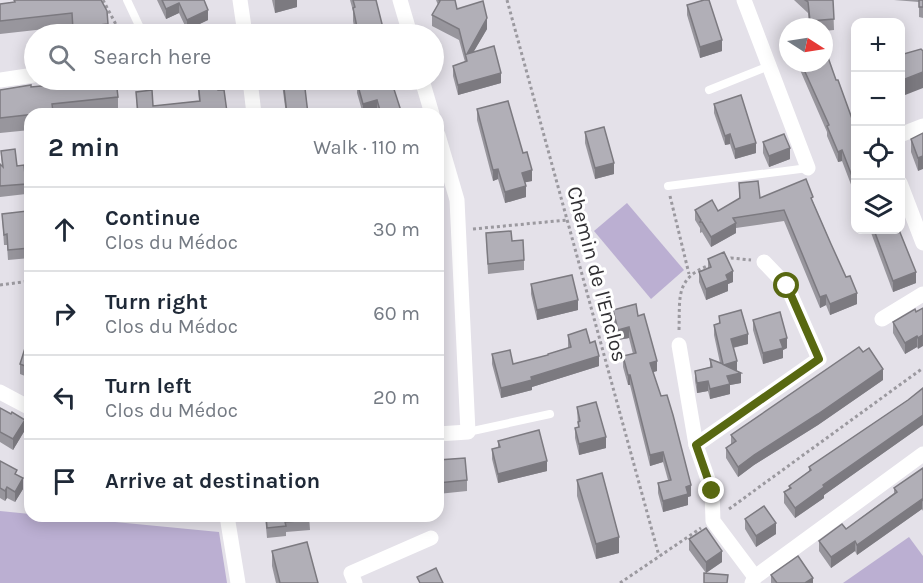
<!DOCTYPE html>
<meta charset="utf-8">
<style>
:root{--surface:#fff;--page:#f6f6f7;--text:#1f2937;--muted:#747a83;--line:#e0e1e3}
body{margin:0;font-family:Karla,sans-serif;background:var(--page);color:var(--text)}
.controls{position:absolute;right:18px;top:18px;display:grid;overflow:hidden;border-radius:12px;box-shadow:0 3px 15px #0003}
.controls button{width:54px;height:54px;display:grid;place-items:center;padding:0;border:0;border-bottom:2px solid var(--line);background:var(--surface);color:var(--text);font:30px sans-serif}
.compass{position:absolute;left:779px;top:18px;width:54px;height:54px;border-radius:50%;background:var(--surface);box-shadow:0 3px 15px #0003;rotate:102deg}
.stop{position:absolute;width:18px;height:18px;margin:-14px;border:4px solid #586811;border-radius:50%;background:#fff}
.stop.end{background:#586811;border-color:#fff;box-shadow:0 2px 6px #0008}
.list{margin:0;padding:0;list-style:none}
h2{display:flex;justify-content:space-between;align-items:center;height:78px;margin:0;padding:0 24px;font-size:26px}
h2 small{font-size:20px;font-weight:400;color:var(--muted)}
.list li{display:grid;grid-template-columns:39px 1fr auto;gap:18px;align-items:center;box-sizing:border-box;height:84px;padding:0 24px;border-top:2px solid var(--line)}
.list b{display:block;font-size:22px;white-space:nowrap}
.list p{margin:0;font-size:20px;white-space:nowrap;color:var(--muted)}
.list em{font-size:20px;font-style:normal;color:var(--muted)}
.icon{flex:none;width:33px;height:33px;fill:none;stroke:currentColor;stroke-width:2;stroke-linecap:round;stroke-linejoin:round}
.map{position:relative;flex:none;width:923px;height:583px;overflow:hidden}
.search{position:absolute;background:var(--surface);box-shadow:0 3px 15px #0003;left:24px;top:24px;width:420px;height:66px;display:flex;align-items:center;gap:15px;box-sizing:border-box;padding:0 21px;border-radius:33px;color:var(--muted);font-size:22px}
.panel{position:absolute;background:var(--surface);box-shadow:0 3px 15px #0003;left:24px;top:108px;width:420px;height:414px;border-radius:18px}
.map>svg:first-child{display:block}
.green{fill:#bbafd2}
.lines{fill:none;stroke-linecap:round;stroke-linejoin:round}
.path{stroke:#9b999f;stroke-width:3;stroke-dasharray:3 3;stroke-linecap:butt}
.lane{stroke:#fff;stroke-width:8}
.street{stroke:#fff;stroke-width:15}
.wall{fill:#98969d}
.shaded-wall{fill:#7c7a80}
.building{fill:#b1afb7;stroke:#7c7a80;stroke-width:1.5}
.route{stroke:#586811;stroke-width:8}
.labels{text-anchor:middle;stroke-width:6;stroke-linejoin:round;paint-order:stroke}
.street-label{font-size:21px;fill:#313033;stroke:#fff}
</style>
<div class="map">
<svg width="923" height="583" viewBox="0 0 923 583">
<rect width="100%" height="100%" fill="#e4e1e9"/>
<!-- green -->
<g class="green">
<polygon points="627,203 684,270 651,299 594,231"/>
<polygon points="0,511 30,514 30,516 53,516 219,532 227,583 0,583"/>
<polygon points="909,537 923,556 923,583 843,583"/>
</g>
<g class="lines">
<!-- path -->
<g class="path">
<polyline points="103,0 121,34"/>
<polyline points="507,0 659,556"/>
<polyline points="670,196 689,274"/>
<polyline points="473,229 567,220"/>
<polyline points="725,260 731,258 751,260"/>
<polyline points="0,285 30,281"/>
<path d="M679,330C680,297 675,278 710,265"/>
<polyline points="729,509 923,368"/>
<polyline points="620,583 701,528"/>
</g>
<!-- lane -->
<g class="lane">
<polyline points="127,0 143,34"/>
<polyline points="709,90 769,66"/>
<polyline points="668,186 808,168"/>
<polyline points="468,432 550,414"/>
</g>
<!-- street -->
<g class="street">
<polyline points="240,0 245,34"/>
<polyline points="400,0 410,34"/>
<polyline points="744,0 808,168"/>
<polyline points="0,80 34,75"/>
<polyline points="250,80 254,114"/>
<polyline points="422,80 432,114"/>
<polyline points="438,135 457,200 468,432 438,434"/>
<polyline points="900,135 923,126"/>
<polyline points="900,183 923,243"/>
<polyline points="882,319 923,294"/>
<polyline points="679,345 696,445"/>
<polyline points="0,392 30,408"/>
<polyline points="227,516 238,583"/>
<polyline points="755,577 713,521 712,491 696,445 819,359 787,286 764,262"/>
<polyline points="355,583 351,573 431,538"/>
<polyline points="752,583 755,577 923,454"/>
</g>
</g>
<!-- wall -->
<g class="wall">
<polygon points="14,0 101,0 108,24 108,34 72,34 72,26 0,34 0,4 14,2"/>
<polygon points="157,0 204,0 208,20 187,30 179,13 166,19"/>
<polygon points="272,0 297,0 297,7 275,13"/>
<polygon points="350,0 376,0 383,28 388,34 347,34 347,29 354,27 353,21 353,11"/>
<polygon points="436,0 455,0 457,9 487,29 474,51 501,83 458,95 453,76 453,66 465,62 459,40 432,26 432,15 438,5"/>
<polygon points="794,0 833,0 834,30 824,31 824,27 809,27 808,13"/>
<polygon points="894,0 923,0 923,18 919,17 919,2"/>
<polygon points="687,5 722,51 700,58 687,15"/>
<polygon points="797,63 824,63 836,80 855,127 855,195 842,161 838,162 827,136 827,132"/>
<polygon points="62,80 118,97 118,112 100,114 30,114 30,130 0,133 0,90 62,84"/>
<polygon points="197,80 217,80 218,90 224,90 227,114 137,114 136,92 153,106 199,101"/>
<polygon points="272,80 304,80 308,114 286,114 282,84 272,85"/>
<polygon points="357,82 402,114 378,114 377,110 363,114 357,93"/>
<polygon points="714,104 756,153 735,159 730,144 725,145 714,113"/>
<polygon points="477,109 523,153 532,181 525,182 526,197 505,203 498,179 493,181 477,120"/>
<polygon points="585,132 614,174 595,179 585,143"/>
<polygon points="923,133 918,171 911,152 911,139"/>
<polygon points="763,142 790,159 769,167 763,153"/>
<polygon points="1,151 17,166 26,184 26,194 0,197 0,164 2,166"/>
<polygon points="739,183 760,198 813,202 857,304 830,315 826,305 820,308 784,221 736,228 736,233 711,247 702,232 700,233 700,228 695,220 695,210 718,211 739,199"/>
<polygon points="2,214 30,243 30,258 8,260 7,245 4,245"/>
<polygon points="870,230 899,230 916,283 893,292"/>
<polygon points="486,233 512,241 524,260 524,270 488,274"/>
<polygon points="708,259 733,282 728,284 728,291 706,300 699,282 699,272 708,269"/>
<polygon points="531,284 578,310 537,320 531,294"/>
<polygon points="438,295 439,318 439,328 438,328"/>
<polygon points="923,308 918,349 917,347 905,354 893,333 893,322"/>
<polygon points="613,310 638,316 657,371 653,372 691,496 688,497 688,505 663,512 658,493 658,483 668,480 663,462 650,466 630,385 628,385 623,367 623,356 633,354 629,338 618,340 613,321"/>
<polygon points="719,316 748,344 733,348 737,371 741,383 730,385 730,394 710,399 708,391 697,393 695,381 695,371 710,367 710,359 720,363 714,335 714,325 719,323"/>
<polygon points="753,320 787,348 783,350 783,358 763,364 753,330"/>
<polygon points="568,335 590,343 599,366 532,387 532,390 501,398 492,364 492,354 513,364 548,356 568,348"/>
<polygon points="30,346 30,378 20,374 20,364"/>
<polygon points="883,380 818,425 754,465 738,477 726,458 726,448 731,444 731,435"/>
<polygon points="923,388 923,425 824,495 824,498 795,518 784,503 784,492 789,489 789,486 809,471 809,467 908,400"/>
<polygon points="577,407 606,448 579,455 575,438 575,428 578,427"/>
<polygon points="0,408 25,430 13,450 0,442"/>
<polygon points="498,441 547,471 498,483 492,459 492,449 498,448"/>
<polygon points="438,460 467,480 467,491 438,494"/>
<polygon points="0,461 17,475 23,489 15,502 7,498 5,501 0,498"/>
<polygon points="923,468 923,511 922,509 857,555 855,551 831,568 819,551 819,541 846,529 894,493 894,488"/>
<polygon points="577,480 619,553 596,559 577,496"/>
<polygon points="265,516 309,516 310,530 286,532 286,536 267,538"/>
<polygon points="745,519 776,534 756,547 745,529"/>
<polygon points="689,539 722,562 706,573 689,550"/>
<polygon points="272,551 318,583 276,583 272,566"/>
<polygon points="771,575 813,583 771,583"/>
</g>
<!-- shaded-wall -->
<g class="shaded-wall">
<polygon points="275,0 297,0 297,7 275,13"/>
<polygon points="179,3 179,13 166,19 166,9"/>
<polygon points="208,10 208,20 187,30 187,20"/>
<polygon points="487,18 487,29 467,63 467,54"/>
<polygon points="722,40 722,51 700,58 700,47"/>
<polygon points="923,72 923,88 900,97 900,81"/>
<polygon points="501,73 501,83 458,95 458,85"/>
<polygon points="377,100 377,110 363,114 363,104"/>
<polygon points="730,134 730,144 725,145 725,136"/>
<polygon points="756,143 756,153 735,159 735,149"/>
<polygon points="790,148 790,159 769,167 769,156"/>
<polygon points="842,150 842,161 838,162 838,152"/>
<polygon points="923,156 923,169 918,171 918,158"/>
<polygon points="614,163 614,174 595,179 595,168"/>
<polygon points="498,169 498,179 493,181 493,170"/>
<polygon points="532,170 532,181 522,183 522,173"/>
<polygon points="526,186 526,197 505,203 505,192"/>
<polygon points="736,223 736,233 711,247 711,237"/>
<polygon points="733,271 733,282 728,284 728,291 706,300 706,289 726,275"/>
<polygon points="916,272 916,283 893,292 893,281"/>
<polygon points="857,293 857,304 830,315 830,304"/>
<polygon points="826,295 826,305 820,308 820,297"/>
<polygon points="578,300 578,310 537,320 537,310"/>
<polygon points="629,327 629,338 618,340 618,330"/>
<polygon points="748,334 748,344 731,348 731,339"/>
<polygon points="923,335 923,346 918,349 918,338"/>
<polygon points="917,336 917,347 905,354 905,343"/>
<polygon points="787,338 787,348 783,350 783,358 763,364 763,353 780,340"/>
<polygon points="599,356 599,366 532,387 532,390 501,398 501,388 531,377"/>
<polygon points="657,361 657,371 650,373 650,363"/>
<polygon points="737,361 737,371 724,365"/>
<polygon points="883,369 883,380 818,425 754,465 738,477 738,467 754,455"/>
<polygon points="741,373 741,383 730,385 730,394 710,399 710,389 727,376"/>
<rect x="628" y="375" width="2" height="10"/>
<polygon points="708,381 708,391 697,393 697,383"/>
<polygon points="923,415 923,425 824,495 824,498 795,518 795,508 823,485"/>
<polygon points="25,420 25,430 13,450 13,439"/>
<polygon points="606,437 606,448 579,455 579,444"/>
<polygon points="663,452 663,462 650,466 650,455"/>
<polygon points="547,461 547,471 498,483 498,474"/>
<polygon points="23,478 23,489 15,502 15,492"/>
<polygon points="691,485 691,496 688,497 688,505 663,512 663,501 686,487"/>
<polygon points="7,487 7,498 5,501 5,491"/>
<polygon points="922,499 922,509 857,555 857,545"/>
<polygon points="776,523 776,534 756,547 756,536"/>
<polygon points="619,537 619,553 596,559 596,544"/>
<polygon points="855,541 855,551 831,568 831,557"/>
<polygon points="722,551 722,562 706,573 706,562"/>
<polygon points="813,578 813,583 805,583"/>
</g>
<!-- building -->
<g class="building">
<polygon points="14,0 101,0 107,11 108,24 91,26 91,28 73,30 72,13 0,21 0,4 15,2"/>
<polygon points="162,0 204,0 208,10 187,20 179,3 166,9"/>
<polygon points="353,0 376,0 383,28 388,31 386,34 348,34 347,29 357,27 353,8 355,7"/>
<polygon points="439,0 455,0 457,9 483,1 487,18 467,54 494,46 501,73 458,85 453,66 467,61 459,29 432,15 440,1"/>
<polygon points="704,0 709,0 722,40 700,47 687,5"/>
<polygon points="805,0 833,0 834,19 810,21 808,2"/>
<rect x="919" y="0" width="4" height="7"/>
<polygon points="824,46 836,80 838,80 855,127 855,184 842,150 838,152 827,126 829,125 801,63 824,63"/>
<polygon points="921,49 923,51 923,72 900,81 900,55"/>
<polygon points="62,80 116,80 118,97 52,104 53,112 0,118 0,90 31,85 31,87 63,84"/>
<polygon points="198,80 217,80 218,90 224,90 227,112 206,114 138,114 136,92 152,90 153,106 200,101"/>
<polygon points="283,80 304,80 308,114 287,114"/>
<polygon points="367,80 391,80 402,114 381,114 377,100 363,104 357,82"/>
<polygon points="741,95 756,143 735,149 730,134 725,136 714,104"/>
<polygon points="508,101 523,153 527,152 532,170 522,173 526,186 505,192 498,169 493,170 477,109"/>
<polygon points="604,127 614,163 595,168 585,132"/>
<polygon points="923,133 923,156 918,158 911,139"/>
<polygon points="784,134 790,148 769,156 763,142"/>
<polygon points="15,149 17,166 24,165 26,184 0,186 0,164 3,167 1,151"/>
<polygon points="806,179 813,197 811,198 831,244 846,277 850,276 857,293 830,304 826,295 820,297 784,210 733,218 736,223 711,237 702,222 700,222 701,220 695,210 712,200 718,211 740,198 739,183 758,181 760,198"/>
<polygon points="27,211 30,248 8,250 7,234 4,235 2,214"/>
<polygon points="874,230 899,230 916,272 893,281"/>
<polygon points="511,231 512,241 523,240 524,260 488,264 486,233"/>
<polygon points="724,252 733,271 726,275 728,280 706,289 699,272 711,267 708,259"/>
<polygon points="572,275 578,300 537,310 531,284"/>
<polygon points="438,295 439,318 438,318"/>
<polygon points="636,304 638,316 644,314 657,361 650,363 661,396 667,395 673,415 691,485 686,487 688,494 663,501 658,483 671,480 663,452 650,455 630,375 628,375 623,356 636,353 629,327 618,330 613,310"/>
<polygon points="923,308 923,335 918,338 917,336 905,343 893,322 915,309 916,312"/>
<polygon points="741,310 748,334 731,339 737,361 724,365 741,373 727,376 730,384 710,389 708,381 697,383 695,371 712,367 710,359 723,364 714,325 720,323 719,316"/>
<polygon points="780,312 787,338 780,340 783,348 763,353 753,320"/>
<polygon points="586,329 590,343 595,341 599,356 531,377 532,380 501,388 492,354 510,350 513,364 548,355 548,354 571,347 568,335"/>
<polygon points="26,345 30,346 30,368 20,364"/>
<polygon points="859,347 863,352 869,348 883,369 818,414 754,455 738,467 726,448 736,441 731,435"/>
<polygon points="923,388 923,415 823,485 824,487 795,508 784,492 791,488 789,486 811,470 809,467 908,400"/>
<polygon points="596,402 606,437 579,444 575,428 579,427 578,422 580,421 577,407"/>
<polygon points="0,408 11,414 12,412 25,420 13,439 0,432"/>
<polygon points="539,430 547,461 498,474 492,449 500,447 498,441"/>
<polygon points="465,458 467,480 438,483 438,460"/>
<polygon points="0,461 17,470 15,474 23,478 15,492 7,487 5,491 0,488"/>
<polygon points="923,468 923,501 922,499 857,545 855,541 831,557 819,541 842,524 846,529 897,492 894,488"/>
<polygon points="602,473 619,537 596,544 577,480"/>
<polygon points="764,506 776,523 756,536 745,519"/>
<polygon points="266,516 309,516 310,520 285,522 286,526 267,528"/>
<polygon points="706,528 722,551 706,562 689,539"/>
<polygon points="307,542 318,583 280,583 272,551"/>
<polygon points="798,556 813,578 805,583 777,583 771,575"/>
<polygon points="436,568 443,583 420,583 417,577"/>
<polygon points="704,573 728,575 727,583 704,583"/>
</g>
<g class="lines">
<!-- route -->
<polyline class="route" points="712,491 696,445 819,359 787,286"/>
</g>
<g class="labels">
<!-- street labels -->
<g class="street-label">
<text transform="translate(597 274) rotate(75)" y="7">Chemin de l'Enclos</text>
</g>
</g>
</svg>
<div class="controls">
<button>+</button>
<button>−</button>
<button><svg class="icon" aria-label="locate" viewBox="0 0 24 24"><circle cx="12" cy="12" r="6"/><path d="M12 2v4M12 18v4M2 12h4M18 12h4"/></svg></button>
<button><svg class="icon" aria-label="layers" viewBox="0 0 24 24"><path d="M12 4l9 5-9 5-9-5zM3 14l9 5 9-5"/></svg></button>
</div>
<svg class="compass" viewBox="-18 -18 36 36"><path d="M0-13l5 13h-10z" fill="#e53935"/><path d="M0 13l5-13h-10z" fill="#747a83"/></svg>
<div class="stop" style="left:787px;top:286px"></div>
<div class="stop end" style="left:712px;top:491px"></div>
<div class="search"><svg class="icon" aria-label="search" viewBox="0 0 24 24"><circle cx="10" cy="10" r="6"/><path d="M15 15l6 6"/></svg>Search here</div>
<section class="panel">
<h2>2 min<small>Walk · 110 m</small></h2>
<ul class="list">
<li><svg class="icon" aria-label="ahead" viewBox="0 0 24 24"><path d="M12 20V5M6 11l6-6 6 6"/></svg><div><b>Continue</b><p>Clos du Médoc</p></div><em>30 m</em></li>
<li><svg class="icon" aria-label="right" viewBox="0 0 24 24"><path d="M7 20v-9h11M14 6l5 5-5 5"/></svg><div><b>Turn right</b><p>Clos du Médoc</p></div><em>60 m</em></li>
<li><svg class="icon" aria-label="left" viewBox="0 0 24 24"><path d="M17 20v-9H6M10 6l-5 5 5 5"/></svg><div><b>Turn left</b><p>Clos du Médoc</p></div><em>20 m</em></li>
<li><svg class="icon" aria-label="arrive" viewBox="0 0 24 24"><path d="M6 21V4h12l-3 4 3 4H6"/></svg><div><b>Arrive at destination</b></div></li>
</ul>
</section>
</div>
